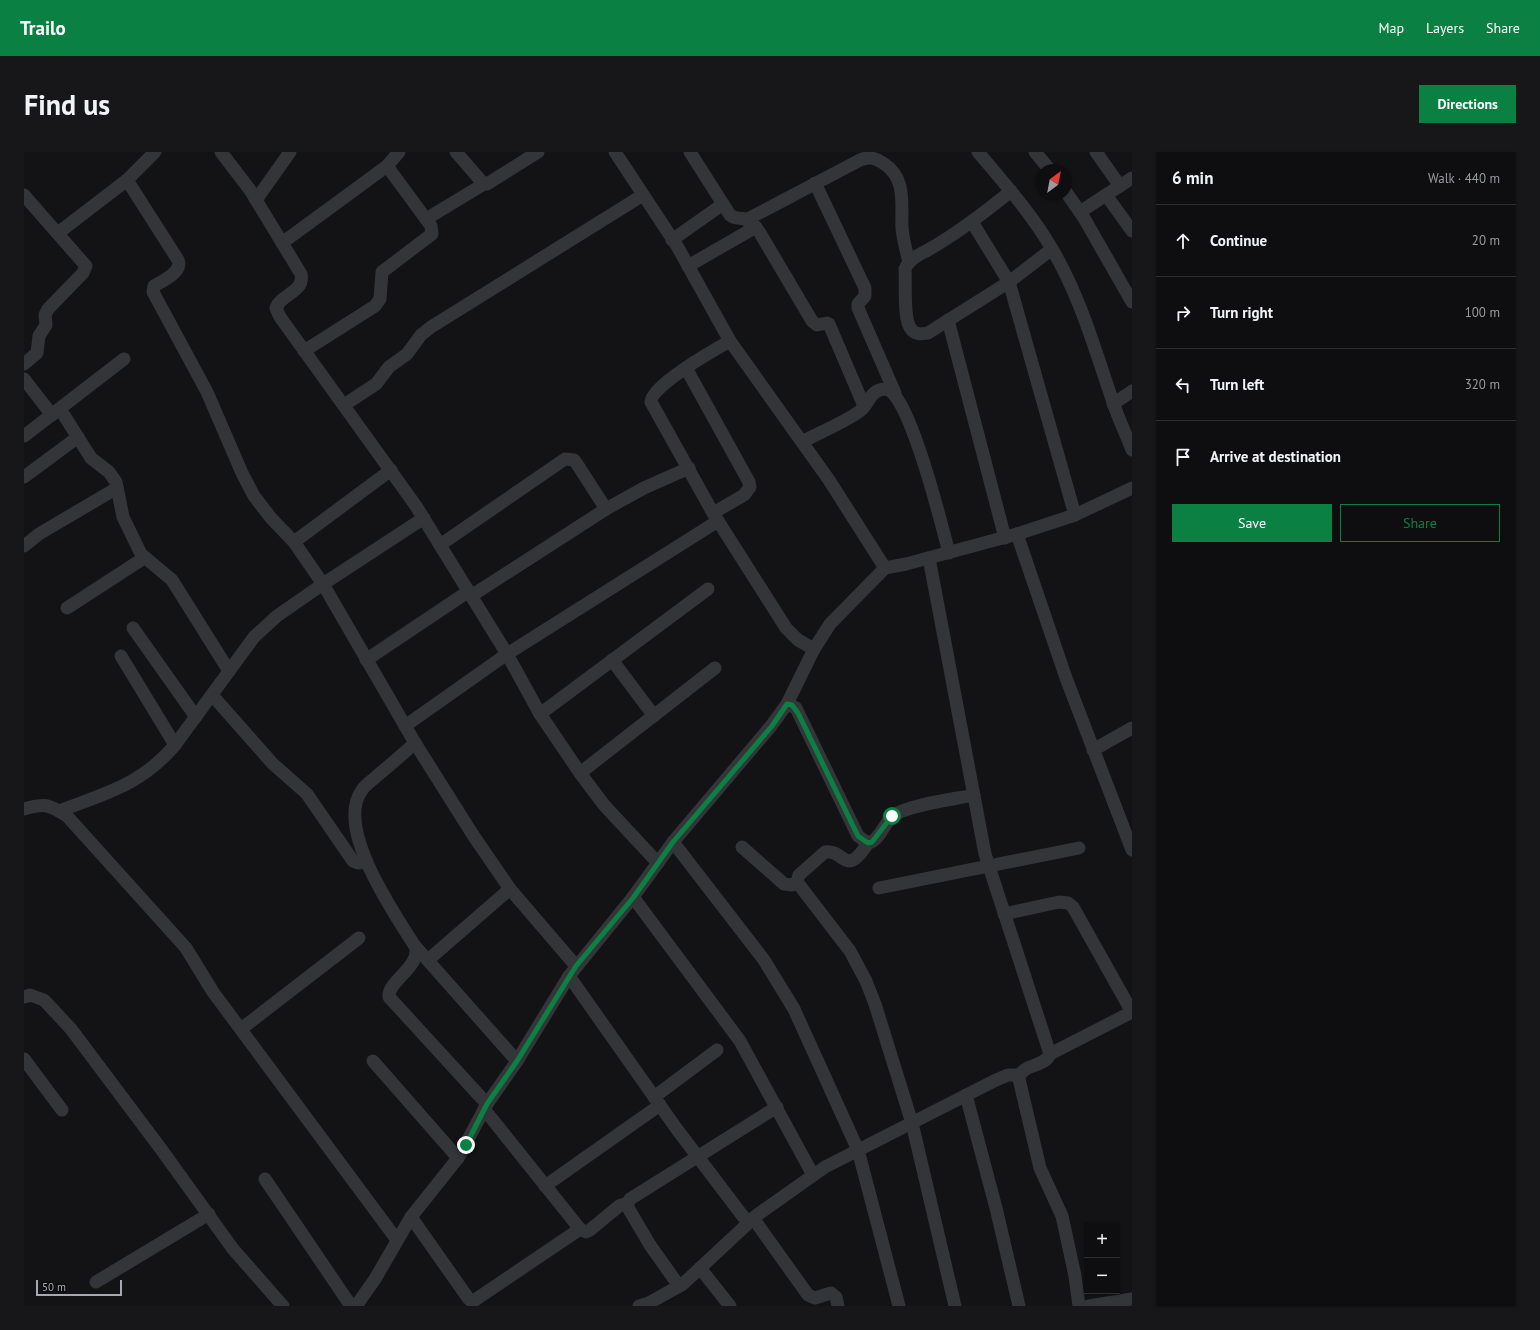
<!DOCTYPE html>
<meta charset="utf-8">
<style>
:root{--surface:#0e0e10;--page:#171719;--text:#f1f3f6;--muted:#9b9c9f;--line:#2e2e30;--accent:#0b8043}
body{margin:0;font-family:"PT Sans",sans-serif;background:var(--page);color:var(--text)}
.controls{position:absolute;right:12px;bottom:12px;display:grid;overflow:hidden;border-radius:0px;box-shadow:0 1px 3px #0004}
.controls button{width:36px;height:36px;display:grid;place-items:center;padding:0;border:0;border-bottom:1px solid var(--line);background:var(--surface);color:var(--text);font:20px sans-serif}
.compass{position:absolute;left:1012px;top:12px;width:36px;height:36px;border-radius:50%;background:var(--surface);box-shadow:0 1px 3px #0004;rotate:32deg}
.scale{position:absolute;left:12px;bottom:10px;width:86px;box-sizing:border-box;padding-left:4px;border:2px solid #a4a9b5;border-top:0;font-size:11px;line-height:14px;white-space:nowrap;color:#a4a9b5;-webkit-text-stroke:3px #0e0e0f;paint-order:stroke}
.stop{position:absolute;width:12px;height:12px;margin:-9px;border:3px solid #0b8043;border-radius:50%;background:#fff}
.stop.end{background:#0b8043;border-color:#fff;box-shadow:0 1px 4px #0008}
.list{margin:0;padding:0;list-style:none}
h2{display:flex;justify-content:space-between;align-items:center;height:52px;margin:0;padding:0 16px;font-size:17px}
h2 small{font-size:13px;font-weight:400;color:var(--muted)}
.list li{display:grid;grid-template-columns:26px 1fr auto;gap:12px;align-items:center;box-sizing:border-box;height:72px;padding:0 16px;border-top:1px solid var(--line)}
.list b{display:block;font-size:15px;white-space:nowrap}
.list em{font-size:13px;font-style:normal;color:var(--muted)}
.actions{display:flex;gap:8px;padding:12px 16px}
.actions a{flex:1;padding:9px 0;border:1px solid var(--accent);border-radius:0px;text-align:center;font-size:14px;color:var(--accent)}
.actions .main{background:var(--accent);color:#fff}
.icon{flex:none;width:22px;height:22px;fill:none;stroke:currentColor;stroke-width:2;stroke-linecap:round;stroke-linejoin:round}
.map{position:relative;flex:none;width:1108px;height:1154px;overflow:hidden;border-radius:0px}
header{display:flex;align-items:center;gap:24px;box-sizing:border-box;height:56px;padding:0 20px;background:var(--accent);color:#fff}
header strong{font-size:19px}
nav{display:flex;gap:22px;margin-inline-start:auto;font-size:14px}
.intro{display:flex;align-items:center;justify-content:space-between;box-sizing:border-box;height:96px;padding:0 24px}
h1{margin:0;font-size:28px}
.button{padding:10px 18px;border-radius:0px;background:var(--accent);color:#fff;font-size:14px;font-weight:700}
main{display:flex;gap:24px;padding:0 24px}
aside{flex:1;background:var(--surface);border-radius:0px;box-shadow:0 1px 3px #0004}
.map>svg:first-child{display:block}
.lines{fill:none;stroke-linecap:round;stroke-linejoin:round}
.minor{stroke:#343539;stroke-width:13}
.route{stroke:#0b8043;stroke-width:5}
</style>
<header>
<strong>Trailo</strong>
<nav><a>Map</a><a>Layers</a><a>Share</a></nav>
</header>
<div class="intro"><h1>Find us</h1><a class="button">Directions</a></div>
<main>
<div class="map">
<svg width="1108" height="1154" viewBox="0 0 1108 1154">
<rect width="100%" height="100%" fill="#131315"/>
<g class="lines">
<!-- minor -->
<g class="minor">
<path d="M197,0L226,38L277,122C281,140 257,142 252,156L256,165L392,354L483,502L516,562L556,621L580,653L634,711"/>
<polyline points="432,0 458,30 463,32 514,0"/>
<polyline points="591,0 653,94 706,189 805,328 861,416"/>
<path d="M666,0L706,63C712,68 715,65 721,67C728,69 732,76 736,81L788,169L793,173L803,171L805,172L840,254"/>
<path d="M954,0C980,31 1008,62 1028,97C1056,144 1071,198 1089,250C1094,266 1102,282 1108,298"/>
<polyline points="1011,0 1026,18"/>
<polyline points="1072,0 1096,34"/>
<path d="M103,28L154,108C159,120 139,129 130,134L129,140L183,240L218,321L230,344L247,366L270,390L299,432L391,591L449,683L486,737L552,814"/>
<polyline points="791,31 841,136 841,144 834,152 834,156 871,241"/>
<polyline points="1042,40 1060,66 1108,150"/>
<polyline points="0,43 62,114 59,121 24,157 21,163 22,173 15,184 13,201 0,212"/>
<polyline points="1082,43 1108,79"/>
<polyline points="232,48 266,0"/>
<polyline points="1056,60 1108,26"/>
<polyline points="402,67 460,32"/>
<path d="M722,68L836,8C845,4 851,6 859,11C883,26 877,52 878,76C879,88 882,98 885,110"/>
<path d="M948,70L985,130L904,181C897,182 891,183 887,177C879,168 882,131 881,117C885,107 895,103 904,98C934,81 960,61 987,39"/>
<polyline points="34,81 103,28 131,0"/>
<polyline points="648,88 699,52"/>
<polyline points="258,91 363,14 375,0"/>
<polyline points="1028,97 985,130 1051,363"/>
<polyline points="664,114 732,75"/>
<polyline points="924,168 981,386"/>
<path d="M706,189C692,197 626,234 627,250L689,361L762,476L774,488L790,497"/>
<polyline points="280,199 351,154 356,147 358,120 408,82 407,74 363,14"/>
<polyline points="662,216 725,330 726,335 720,343 689,361"/>
<polyline points="0,227 28,263"/>
<polyline points="1089,252 1108,239"/>
<polyline points="320,253 352,232 365,215 383,202 397,183 407,175 619,43"/>
<polyline points="36,257 67,306 85,320 92,330 99,365 117,402 148,428 205,519"/>
<polyline points="0,284 100,207"/>
<path d="M778,290C792,282 826,268 837,258C846,250 846,238 861,237C884,235 919,378 925,401"/>
<polyline points="0,325 54,285"/>
<polyline points="993,382 1042,526 1108,698"/>
<polyline points="270,390 367,318"/>
<polyline points="416,393 541,307 550,308 553,312 582,357"/>
<polyline points="0,394 15,382 93,336"/>
<path d="M905,406L961,702L1026,902C1021,916 997,911 995,927L1016,1016L1038,1064L1051,1124L1055,1154"/>
<polyline points="447,444 582,357 620,336 665,316"/>
<polyline points="43,456 120,406"/>
<polyline points="109,476 172,565"/>
<polyline points="97,504 151,593"/>
<polyline points="342,508 445,439"/>
<polyline points="588,508 630,564"/>
<polyline points="188,543 249,612 283,642 329,709 334,711 343,710"/>
<path d="M763,552L772,556L834,684L844,691C856,689 859,672 869,664C882,653 931,647 950,643"/>
<polyline points="516,562 684,437"/>
<polyline points="381,574 483,502 694,369"/>
<path d="M391,591C379,602 366,613 354,623C349,628 342,632 338,638C310,676 371,762 392,796C395,816 363,830 365,845L463,952"/>
<polyline points="1069,598 1108,576"/>
<polyline points="556,621 691,516"/>
<path d="M0,657C21,651 24,652 43,664L162,796L189,840L373,1088"/>
<path d="M35,659C82,641 117,633 151,593L230,485L253,464L299,432L400,366"/>
<polyline points="649,690 740,808 770,857 834,998 875,1154"/>
<path d="M844,691C821,727 821,697 801,700L775,723L773,730L826,799L842,829L851,852L888,971L931,1154"/>
<polyline points="718,695 760,732 768,733 773,730"/>
<polyline points="855,736 1055,696"/>
<polyline points="609,745 716,889 789,1023"/>
<polyline points="980,762 1035,750 1044,751 1049,755 1108,860"/>
<polyline points="391,794 493,909"/>
<polyline points="404,808 486,737"/>
<polyline points="545,824 652,976 724,1071"/>
<polyline points="0,845 6,843 20,848 47,877 137,997 209,1097 259,1154"/>
<polyline points="217,877 335,786"/>
<polyline points="1026,902 1108,860"/>
<polyline points="0,907 38,958"/>
<polyline points="349,909 434,1006"/>
<polyline points="942,943 972,1056 995,1154"/>
<polyline points="630,945 693,898"/>
<polyline points="460,957 556,1077 562,1080 566,1078 595,1054 601,1052 603,1054 626,1093 655,1134"/>
<polyline points="241,1027 327,1154"/>
<polyline points="521,1034 636,953"/>
<polyline points="603,1054 606,1047 753,955"/>
<polyline points="387,1065 444,1146 448,1150 556,1077"/>
<polyline points="729,1066 784,1143 791,1146 807,1141 812,1145 814,1154"/>
<polyline points="676,1116 706,1154"/>
<polyline points="72,1130 185,1062"/>
<polyline points="332,1154 351,1127 387,1065 434,1006 463,952 493,909 545,824 609,745 649,690 747,574 763,552 790,497 806,472 861,416 882,412 993,382 1051,363 1108,336"/>
<polyline points="615,1154 625,1151 659,1132 733,1063 801,1015 972,928 984,923 995,923"/>
<polyline points="1065,1154 1108,1147"/>
</g>
</g>
<g class="lines">
<!-- route -->
<polyline class="route" points="442,993 463,952 493,909 552,814 609,746 649,690 748,574 763,552 768,553 774,561 834,684 844,691 848,690 868,664"/>
</g>
</svg>
<div class="controls">
<button>+</button>
<button>−</button>
</div>
<svg class="compass" viewBox="-18 -18 36 36"><path d="M0-13l5 13h-10z" fill="#e53935"/><path d="M0 13l5-13h-10z" fill="#9b9c9f"/></svg>
<div class="scale">50 m</div>
<div class="stop" style="left:868px;top:664px"></div>
<div class="stop end" style="left:442px;top:993px"></div>
</div>
<aside>
<h2>6 min<small>Walk · 440 m</small></h2>
<ul class="list">
<li><svg class="icon" aria-label="ahead" viewBox="0 0 24 24"><path d="M12 20V5M6 11l6-6 6 6"/></svg><div><b>Continue</b></div><em>20 m</em></li>
<li><svg class="icon" aria-label="right" viewBox="0 0 24 24"><path d="M7 20v-9h11M14 6l5 5-5 5"/></svg><div><b>Turn right</b></div><em>100 m</em></li>
<li><svg class="icon" aria-label="left" viewBox="0 0 24 24"><path d="M17 20v-9H6M10 6l-5 5 5 5"/></svg><div><b>Turn left</b></div><em>320 m</em></li>
<li><svg class="icon" aria-label="arrive" viewBox="0 0 24 24"><path d="M6 21V4h12l-3 4 3 4H6"/></svg><div><b>Arrive at destination</b></div></li>
</ul>
<div class="actions"><a class="main">Save</a><a>Share</a></div>
</aside>
</main>
